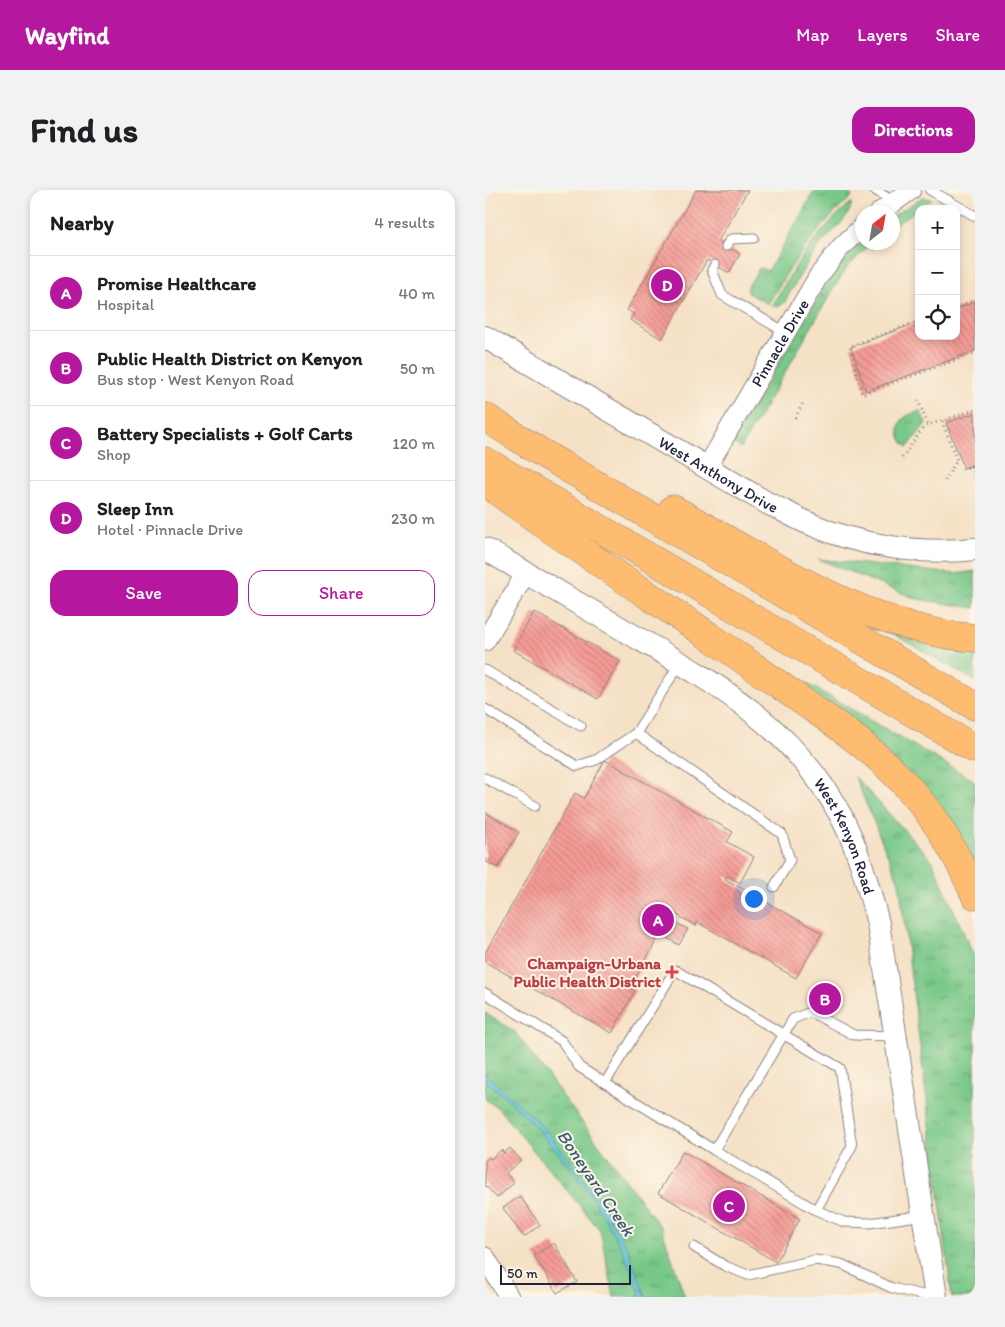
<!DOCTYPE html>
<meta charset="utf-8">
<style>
body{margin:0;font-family:Itim,sans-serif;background:#f2f2f2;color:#202124}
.controls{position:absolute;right:15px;top:15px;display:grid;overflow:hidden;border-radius:10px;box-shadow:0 2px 8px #0003}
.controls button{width:45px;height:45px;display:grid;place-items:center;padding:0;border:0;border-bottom:1px solid #e0e0e0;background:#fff;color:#202124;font:25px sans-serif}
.compass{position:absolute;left:370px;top:15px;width:45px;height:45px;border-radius:50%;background:#fff;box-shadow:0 2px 8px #0003;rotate:31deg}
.scale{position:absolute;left:15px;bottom:12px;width:131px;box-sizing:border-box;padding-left:5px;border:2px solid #22223b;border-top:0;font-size:14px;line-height:18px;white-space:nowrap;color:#22223b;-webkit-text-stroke:4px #fcf5e5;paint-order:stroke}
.you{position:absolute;left:268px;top:708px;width:18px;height:18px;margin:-12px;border:4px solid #fff;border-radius:50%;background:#1a73e8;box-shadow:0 0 0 8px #1a73e833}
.badge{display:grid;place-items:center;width:32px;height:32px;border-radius:50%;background:#b5179e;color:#fff;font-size:16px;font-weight:700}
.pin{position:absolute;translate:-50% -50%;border:2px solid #fff;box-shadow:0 1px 5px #0006}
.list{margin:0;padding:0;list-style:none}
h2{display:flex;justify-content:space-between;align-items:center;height:65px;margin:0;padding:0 20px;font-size:21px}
h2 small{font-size:16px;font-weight:400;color:#757577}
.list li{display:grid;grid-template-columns:32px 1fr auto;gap:15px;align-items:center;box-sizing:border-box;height:75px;padding:0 20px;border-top:1px solid #e0e0e0}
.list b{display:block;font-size:19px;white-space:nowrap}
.list p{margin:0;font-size:16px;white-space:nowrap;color:#757577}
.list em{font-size:16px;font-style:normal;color:#757577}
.actions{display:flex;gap:10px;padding:15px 20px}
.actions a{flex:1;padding:11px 0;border:1px solid #b5179e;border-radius:15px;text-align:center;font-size:18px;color:#b5179e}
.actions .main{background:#b5179e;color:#fff}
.icon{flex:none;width:28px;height:28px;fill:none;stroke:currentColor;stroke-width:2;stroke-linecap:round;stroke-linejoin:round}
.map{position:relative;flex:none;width:490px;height:1107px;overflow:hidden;border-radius:15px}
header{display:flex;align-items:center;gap:30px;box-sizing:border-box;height:70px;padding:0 25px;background:#b5179e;color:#fff}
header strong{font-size:24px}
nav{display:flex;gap:28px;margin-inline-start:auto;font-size:18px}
.intro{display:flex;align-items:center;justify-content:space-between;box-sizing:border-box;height:120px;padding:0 30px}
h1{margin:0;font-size:35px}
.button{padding:12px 22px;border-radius:15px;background:#b5179e;color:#fff;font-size:18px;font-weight:700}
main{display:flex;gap:30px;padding:0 30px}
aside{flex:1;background:#fff;border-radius:15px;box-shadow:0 2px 8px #0003}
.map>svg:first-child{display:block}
.grass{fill:url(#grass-tufts);stroke:#4d7562}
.water{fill:url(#water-ripples);stroke:#40748b}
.building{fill:url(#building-back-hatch)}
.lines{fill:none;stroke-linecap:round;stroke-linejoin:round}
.service-casing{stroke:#8c8280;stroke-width:11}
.minor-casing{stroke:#8c8280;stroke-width:21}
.tertiary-casing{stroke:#8c8280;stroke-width:24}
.motorway-casing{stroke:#8c8280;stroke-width:29}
.path{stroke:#8c8280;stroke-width:3;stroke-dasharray:1 4;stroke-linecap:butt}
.service{stroke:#fff;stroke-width:9}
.minor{stroke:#fff;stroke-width:19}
.tertiary{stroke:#fff;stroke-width:22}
.motorway{stroke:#febc70;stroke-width:28}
.health-dot{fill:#e0444e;stroke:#fcf5e5;stroke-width:2}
.labels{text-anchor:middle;stroke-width:4;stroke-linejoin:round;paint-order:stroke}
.street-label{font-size:16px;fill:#22223b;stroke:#fcf5e5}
.health-label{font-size:16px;font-weight:bold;fill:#be3a42;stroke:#fcf5e5;text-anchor:end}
.water-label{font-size:18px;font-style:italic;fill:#375c73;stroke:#fcf5e5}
</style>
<header>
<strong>Wayfind</strong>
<nav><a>Map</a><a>Layers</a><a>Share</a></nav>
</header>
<div class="intro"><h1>Find us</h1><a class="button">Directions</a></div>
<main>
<aside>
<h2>Nearby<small>4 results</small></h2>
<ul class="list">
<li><span class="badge">A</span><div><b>Promise Healthcare</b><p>Hospital</p></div><em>40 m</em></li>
<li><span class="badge">B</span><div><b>Public Health District on Kenyon</b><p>Bus stop · West Kenyon Road</p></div><em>50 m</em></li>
<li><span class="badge">C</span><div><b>Battery Specialists + Golf Carts</b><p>Shop</p></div><em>120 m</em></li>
<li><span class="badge">D</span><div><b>Sleep Inn</b><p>Hotel · Pinnacle Drive</p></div><em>230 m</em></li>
</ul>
<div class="actions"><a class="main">Save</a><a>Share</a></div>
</aside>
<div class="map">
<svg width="490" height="1107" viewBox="0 0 490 1107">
<defs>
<pattern id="grass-tufts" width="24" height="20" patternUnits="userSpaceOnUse" patternTransform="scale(1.25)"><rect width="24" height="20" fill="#78c888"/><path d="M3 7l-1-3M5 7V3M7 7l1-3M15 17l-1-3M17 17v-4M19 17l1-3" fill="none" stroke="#62a270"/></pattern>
<pattern id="water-ripples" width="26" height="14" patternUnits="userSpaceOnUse" patternTransform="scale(1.25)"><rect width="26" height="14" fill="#5fc7db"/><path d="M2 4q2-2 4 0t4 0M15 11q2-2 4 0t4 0" fill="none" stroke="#4ea1b3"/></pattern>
<pattern id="building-back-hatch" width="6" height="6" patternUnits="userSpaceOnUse" patternTransform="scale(1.25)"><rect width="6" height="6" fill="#f69c96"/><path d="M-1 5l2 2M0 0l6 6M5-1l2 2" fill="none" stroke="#c77f7c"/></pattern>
</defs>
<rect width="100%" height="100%" fill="#fcf5e5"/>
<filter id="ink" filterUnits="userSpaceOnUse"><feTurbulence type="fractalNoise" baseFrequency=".02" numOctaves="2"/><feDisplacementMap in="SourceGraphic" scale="10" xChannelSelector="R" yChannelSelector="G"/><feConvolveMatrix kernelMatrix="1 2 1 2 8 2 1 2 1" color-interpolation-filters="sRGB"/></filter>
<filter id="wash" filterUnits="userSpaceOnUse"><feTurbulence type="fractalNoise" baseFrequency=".0096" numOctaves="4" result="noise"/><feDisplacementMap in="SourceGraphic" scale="20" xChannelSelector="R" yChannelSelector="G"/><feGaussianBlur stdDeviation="1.12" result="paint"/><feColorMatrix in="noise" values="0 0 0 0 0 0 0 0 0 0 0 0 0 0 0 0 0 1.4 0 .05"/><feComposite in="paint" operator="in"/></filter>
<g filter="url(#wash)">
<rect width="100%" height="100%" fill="#f5e1c6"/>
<g class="grass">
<path d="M330 0H363L367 7C331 37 307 74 283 114L263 103 262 98 274 78H276L283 81Z"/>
<polygon points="438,7 447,9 408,36 408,26"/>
<path d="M367 12C364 31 345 42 333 57 320 75 310 94 299 113L294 116H287C310 75 331 42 367 12Z"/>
<polygon points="377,51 378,52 386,53 362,78 352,93 256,258 248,253 251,244 347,85"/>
<path d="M435 221 441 233 423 257C414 252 410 236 419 228 423 224 430 223 435 221Z"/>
<polygon points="333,369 470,384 490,381 490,418 432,409"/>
<polygon points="396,437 490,457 490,491"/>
<polygon points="321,493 490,591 490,681 318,498"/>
<polygon points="370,587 447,670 490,769 490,1107 467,1107 414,692"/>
<polygon points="0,823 30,842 177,1039 200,1107 129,1107 115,1040 13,918 0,909"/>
</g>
<path class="water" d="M0 883 62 941 117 1015 142 1057 161 1107H156C132 1029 64 940 0 890Z"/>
<g id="blocks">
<g class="building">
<polygon points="211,0 263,0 233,51 255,64 244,83 222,70 177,149 145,130 149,124 142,120"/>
<polygon points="490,112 490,161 381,201 366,157 434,132 434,146 471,146 471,119"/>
<polygon points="490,223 490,274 479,278 461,233"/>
<polygon points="49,422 135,471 113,509 28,460"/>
<polygon points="120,570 248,642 242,652 269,667 255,693 242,686 240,689 337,743 311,788 212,732 211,736 187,722 183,729 203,739 194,755 175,744 145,798 150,801 127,843 0,772 0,763 90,603 99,608"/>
<polygon points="0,622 34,642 13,678 0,671"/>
<polygon points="25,958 36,970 21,983 29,993 12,1008 0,995 0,971 4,967 6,969 16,960 19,963"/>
<polygon points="198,961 315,1029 291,1072 173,1003"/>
<polygon points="35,1006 55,1035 39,1047 18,1018"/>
<polygon points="69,1053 92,1092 72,1103 49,1065"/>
</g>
</g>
</g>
<g filter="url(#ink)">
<use href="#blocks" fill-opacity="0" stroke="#8c8280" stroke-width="1"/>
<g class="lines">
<g class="service-casing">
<g id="service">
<polyline points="390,0 409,12"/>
<polyline points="445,0 490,26"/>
<polyline points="241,56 246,49 269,48"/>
<polyline points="230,75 227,80 237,105 300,142"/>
<polyline points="195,473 151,543 297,644 305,670 289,697"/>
<polyline points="0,480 96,536"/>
<polyline points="0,519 92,576 111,570 151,543"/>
<polyline points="0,588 50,616"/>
<polyline points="0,803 77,851 94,877 229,960"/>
<polyline points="410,846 369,845 325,822 308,829 229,960 331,1020 359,1032 385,1033 439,1025"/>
<polyline points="120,893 190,780 355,878 367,956 331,1020"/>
<polyline points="209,1057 240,1076 263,1085 330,1070 356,1074 407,1098 446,1107"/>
</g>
</g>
<g class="minor-casing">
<g id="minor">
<polyline points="395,22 426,0"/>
<path id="s1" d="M222 277 333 87 355 58 378 36"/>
<polyline points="0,451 41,383"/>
<polyline points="0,1067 24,1107"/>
</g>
</g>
<g class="tertiary-casing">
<g id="tertiary">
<path id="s2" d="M0 147 282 313C296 319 309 327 323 333 374 356 435 365 490 359"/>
<path id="s3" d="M0 359C48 387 96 415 144 443 230 493 307 535 356 626 374 660 383 696 393 733L451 1107"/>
</g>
</g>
<g class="motorway-casing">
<g id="motorway">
<polyline points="0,227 57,263 490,516"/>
<polyline points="0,271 490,559"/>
<path d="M0 292C74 347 151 397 227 448 259 470 289 491 320 513 357 538 392 563 422 596 451 628 473 666 490 705"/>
<path d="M188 319C279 369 385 441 490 448"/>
</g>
</g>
<g class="path">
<polyline points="471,117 490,110"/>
<polyline points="434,131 365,156 377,204 490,163"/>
<polyline points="433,210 443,235 490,220"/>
<polyline points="310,228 319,211"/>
<polyline points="457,231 472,270 459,292"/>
<polyline points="417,268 438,238 443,235"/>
<polyline points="486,276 490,289"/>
<polyline points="477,279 490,275"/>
</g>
<use href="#service" class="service"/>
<use href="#minor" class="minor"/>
<use href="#tertiary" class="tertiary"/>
<use href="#motorway" class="motorway"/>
</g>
</g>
<path class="health-dot" d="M184.5 774.5h5v5h5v5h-5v5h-5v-5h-5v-5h5z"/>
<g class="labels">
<g class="street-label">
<text dy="6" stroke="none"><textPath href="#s1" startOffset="144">Pinnacle Drive</textPath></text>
<text dy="6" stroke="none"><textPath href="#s2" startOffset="271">West Anthony Drive</textPath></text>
<text dy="6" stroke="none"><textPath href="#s3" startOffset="471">West Kenyon Road</textPath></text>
</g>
<g class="health-label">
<text x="176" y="779">Champaign-Urbana<tspan x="176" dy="18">Public Health District</tspan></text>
</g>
<g class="water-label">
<text transform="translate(111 993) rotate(56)" y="6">Boneyard Creek</text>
</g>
</g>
</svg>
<div class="controls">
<button>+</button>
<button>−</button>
<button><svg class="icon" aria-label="locate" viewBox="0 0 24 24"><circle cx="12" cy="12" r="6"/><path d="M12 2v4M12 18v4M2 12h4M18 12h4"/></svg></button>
</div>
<svg class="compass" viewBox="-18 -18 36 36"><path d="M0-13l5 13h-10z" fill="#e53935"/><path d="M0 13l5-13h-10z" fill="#757577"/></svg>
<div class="scale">50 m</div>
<div class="you"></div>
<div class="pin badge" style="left:173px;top:730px">A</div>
<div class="pin badge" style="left:340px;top:809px">B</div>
<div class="pin badge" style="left:244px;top:1016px">C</div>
<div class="pin badge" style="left:182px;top:95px">D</div>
</div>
</main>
